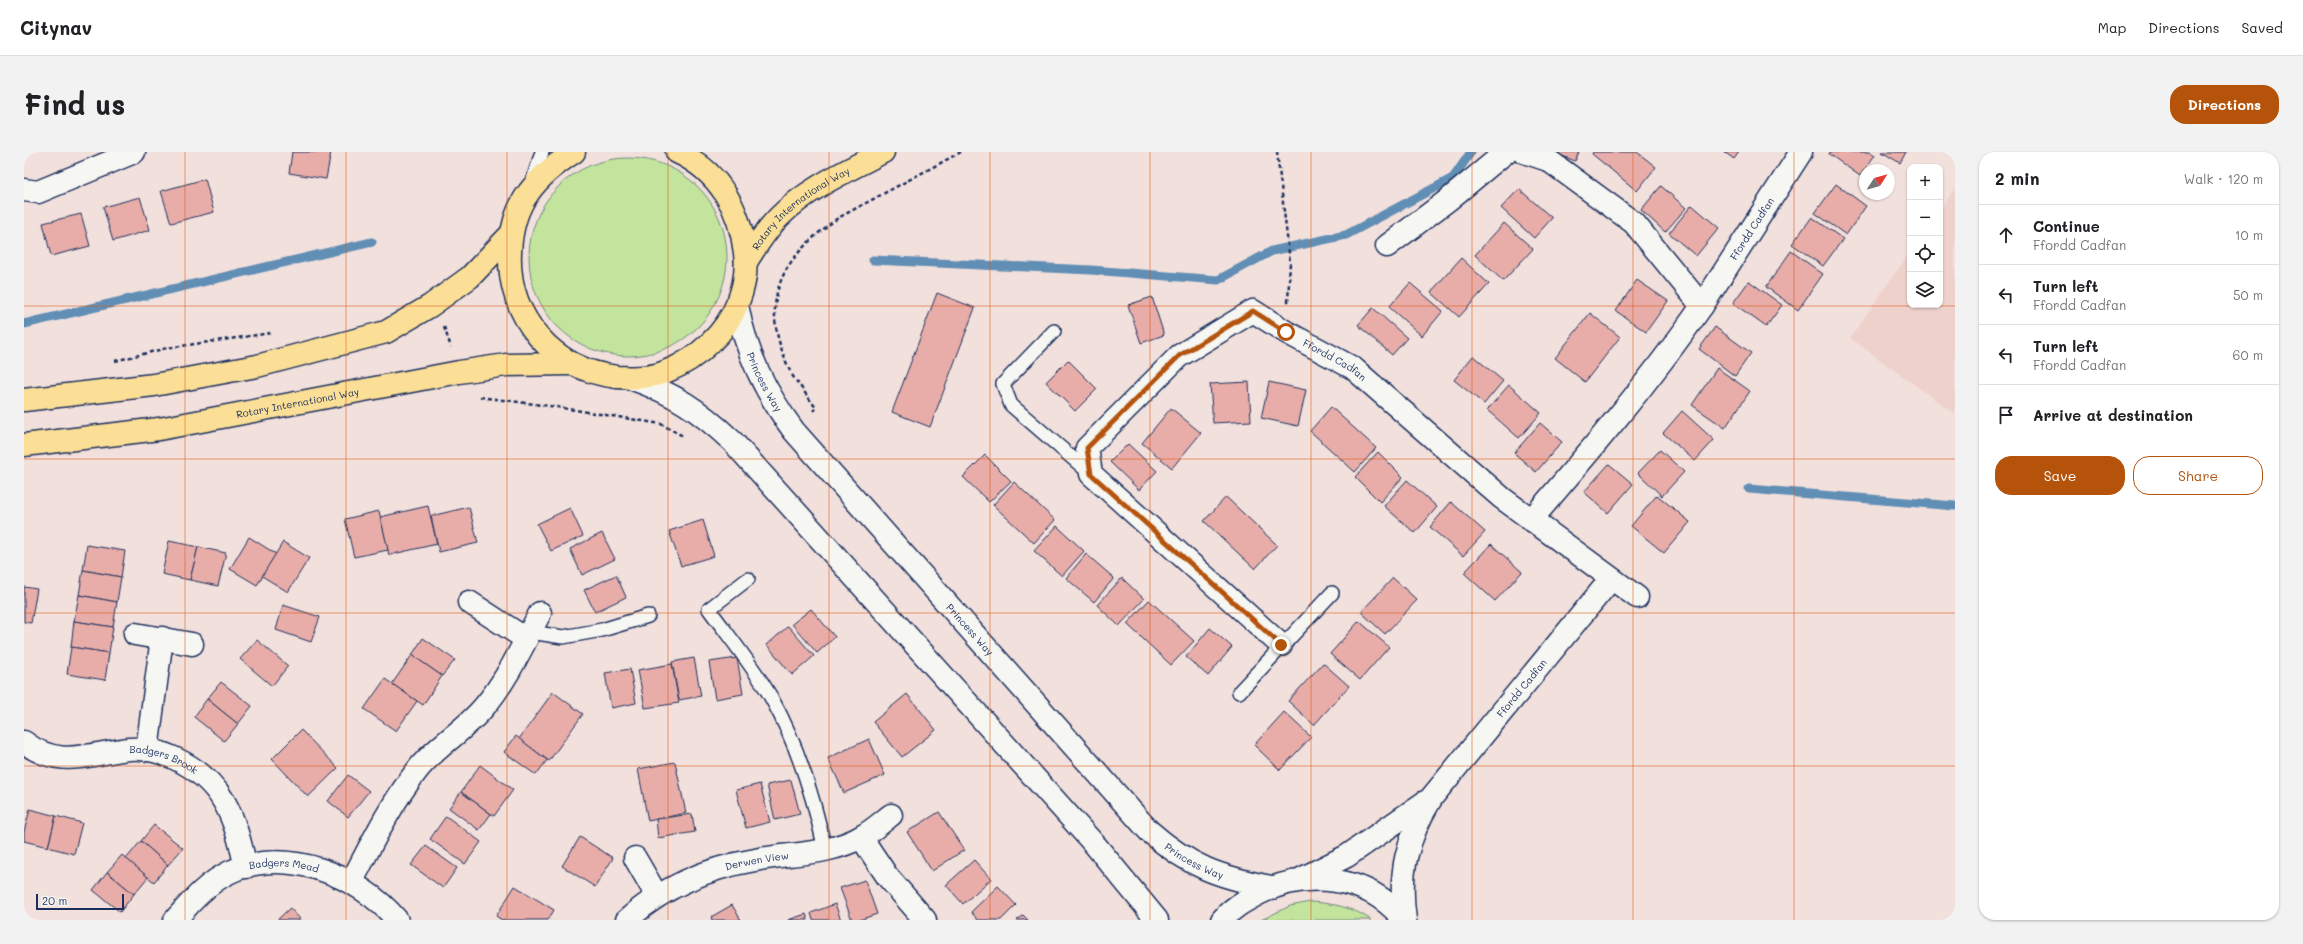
<!DOCTYPE html>
<meta charset="utf-8">
<style>
body{margin:0;font-family:Mali,sans-serif;background:#f2f2f2;color:#202124}
.controls{position:absolute;right:12px;top:12px;display:grid;overflow:hidden;border-radius:8px;box-shadow:0 1px 3px #0004}
.controls button{width:36px;height:36px;display:grid;place-items:center;padding:0;border:0;border-bottom:1px solid #e0e0e0;background:#fff;color:#202124;font:20px sans-serif}
.compass{position:absolute;left:1835px;top:12px;width:36px;height:36px;border-radius:50%;background:#fff;box-shadow:0 1px 3px #0004;rotate:54deg}
.scale{position:absolute;left:12px;bottom:10px;width:88px;box-sizing:border-box;padding-left:4px;border:2px solid #1b2f5e;border-top:0;font-size:11px;line-height:14px;white-space:nowrap;color:#1b2f5e;-webkit-text-stroke:3px #f6f6f2;paint-order:stroke}
.stop{position:absolute;width:12px;height:12px;margin:-9px;border:3px solid #b45309;border-radius:50%;background:#fff}
.stop.end{background:#b45309;border-color:#fff;box-shadow:0 1px 4px #0008}
.list{margin:0;padding:0;list-style:none}
h2{display:flex;justify-content:space-between;align-items:center;height:52px;margin:0;padding:0 16px;font-size:17px}
h2 small{font-size:13px;font-weight:400;color:#757577}
.list li{display:grid;grid-template-columns:26px 1fr auto;gap:12px;align-items:center;box-sizing:border-box;height:60px;padding:0 16px;border-top:1px solid #e0e0e0}
.list b{display:block;font-size:15px;white-space:nowrap}
.list p{margin:0;font-size:13px;white-space:nowrap;color:#757577}
.list em{font-size:13px;font-style:normal;color:#757577}
.actions{display:flex;gap:8px;padding:12px 16px}
.actions a{flex:1;padding:9px 0;border:1px solid #b45309;border-radius:16px;text-align:center;font-size:14px;color:#b45309}
.actions .main{background:#b45309;color:#fff}
.icon{flex:none;width:22px;height:22px;fill:none;stroke:currentColor;stroke-width:2;stroke-linecap:round;stroke-linejoin:round}
.map{position:relative;flex:none;width:1931px;height:768px;overflow:hidden;border-radius:16px}
header{display:flex;align-items:center;gap:24px;box-sizing:border-box;height:56px;padding:0 20px;background:#fff;border-bottom:1px solid #e0e0e0}
header strong{font-size:19px}
nav{display:flex;gap:22px;margin-inline-start:auto;font-size:14px}
.intro{display:flex;align-items:center;justify-content:space-between;box-sizing:border-box;height:96px;padding:0 24px}
h1{margin:0;font-size:28px}
.button{padding:10px 18px;border-radius:16px;background:#b45309;color:#fff;font-size:14px;font-weight:700}
main{display:flex;gap:24px;padding:0 24px}
aside{flex:1;background:#fff;border-radius:16px;box-shadow:0 1px 3px #0004}
.map>svg:first-child{display:block}
.built{fill:#efd1cc}
.green{fill:#c2e49d;stroke:#6e8a7e}
.lines{fill:none;stroke-linecap:round;stroke-linejoin:round}
.stream{stroke:#608eb5;stroke-width:9}
.building{fill:#e8ada8;stroke:#1b2f5e}
.service-casing{stroke:#1b2f5e;stroke-width:16}
.minor-casing{stroke:#1b2f5e;stroke-width:25}
.tertiary-casing{stroke:#1b2f5e;stroke-width:25}
.primary-casing{stroke:#1b2f5e;stroke-width:25}
.path{stroke:#1b2f5e;stroke-width:2.5;stroke-dasharray:4 3;stroke-linecap:butt}
.service{stroke:#f6f6f2;stroke-width:13}
.minor{stroke:#f6f6f2;stroke-width:22}
.tertiary{stroke:#f6f6f2;stroke-width:22}
.primary{stroke:#fbdf96;stroke-width:22}
.route{stroke:#b45309;stroke-width:5}
.grid{fill:none;stroke:#de5710;stroke-width:1;stroke-opacity:0.55}
.labels{text-anchor:middle;stroke-width:3;stroke-linejoin:round;paint-order:stroke}
.street-label{font-size:10px;fill:#1b2f5e;stroke:#f6f6f2}
</style>
<header>
<strong>Citynav</strong>
<nav><a>Map</a><a>Directions</a><a>Saved</a></nav>
</header>
<div class="intro"><h1>Find us</h1><a class="button">Directions</a></div>
<main>
<div class="map">
<svg width="1931" height="768" viewBox="0 0 1931 768">
<rect width="100%" height="100%" fill="#f2e0dc"/>
<filter id="ink" filterUnits="userSpaceOnUse"><feTurbulence type="fractalNoise" baseFrequency=".025" numOctaves="2"/><feDisplacementMap in="SourceGraphic" scale="8" xChannelSelector="R" yChannelSelector="G"/><feConvolveMatrix kernelMatrix="1 2 1 2 8 2 1 2 1" color-interpolation-filters="sRGB"/></filter>
<g filter="url(#ink)">
<polygon class="built" points="1931,36 1931,262 1826,186 1886,100 1886,153 1916,153 1916,58"/>
<g class="green">
<circle cx="604" cy="105" r="99"/>
<path d="M1286 750C1307 751 1329 755 1347 768H1237L1266 754Z"/>
</g>
<g class="lines">
<g class="stream">
<polyline points="849,108 1067,118 1194,128 1248,99 1322,83 1429,26 1447,0"/>
<polyline points="0,172 348,90"/>
<polyline points="1725,337 1931,354"/>
</g>
</g>
<g class="building">
<polygon points="268,0 307,0 302,27 265,21"/>
<polygon points="1528,0 1555,0 1551,9"/>
<polygon points="1569,0 1613,0 1632,15 1613,39 1568,2"/>
<polygon points="1700,0 1715,0 1710,7"/>
<polygon points="1806,0 1846,0 1851,3 1836,24 1805,2"/>
<polygon points="1858,0 1882,0 1876,11"/>
<polygon points="181,27 190,60 147,71 137,39"/>
<polygon points="1812,32 1842,54 1822,83 1791,61"/>
<polygon points="1637,34 1662,56 1641,80 1617,58"/>
<polygon points="1495,37 1528,66 1510,86 1477,56"/>
<polygon points="116,45 126,78 89,89 79,55"/>
<polygon points="1668,53 1695,76 1672,104 1645,81"/>
<polygon points="57,62 66,94 27,104 19,71"/>
<polygon points="1788,65 1819,87 1799,114 1768,92"/>
<polygon points="1480,71 1509,97 1479,129 1451,103"/>
<polygon points="1767,99 1799,122 1774,158 1742,135"/>
<polygon points="1437,106 1465,132 1435,165 1407,140"/>
<polygon points="1613,128 1644,149 1622,180 1592,159"/>
<polygon points="1725,129 1758,153 1742,175 1709,151"/>
<polygon points="1386,131 1419,159 1398,184 1365,155"/>
<polygon points="913,141 951,156 906,275 868,260"/>
<polygon points="1128,145 1140,183 1117,191 1104,153"/>
<polygon points="1349,156 1383,186 1368,203 1334,173"/>
<polygon points="1566,161 1596,185 1561,230 1531,206"/>
<polygon points="1691,175 1727,201 1711,224 1675,197"/>
<polygon points="1449,204 1479,229 1460,252 1430,228"/>
<polygon points="1044,208 1073,237 1051,259 1022,230"/>
<polygon points="1693,216 1726,239 1701,276 1668,253"/>
<polygon points="1225,230 1227,269 1189,271 1186,232"/>
<polygon points="1245,230 1282,238 1274,274 1237,266"/>
<polygon points="1485,233 1517,261 1495,286 1463,258"/>
<polygon points="1307,255 1352,296 1331,320 1286,279"/>
<polygon points="1147,256 1177,281 1148,316 1118,291"/>
<polygon points="1658,259 1690,288 1671,309 1639,281"/>
<polygon points="1516,271 1538,290 1512,320 1490,301"/>
<polygon points="1104,292 1133,319 1115,338 1086,310"/>
<polygon points="1636,298 1660,320 1638,344 1614,321"/>
<polygon points="1354,300 1379,325 1356,350 1331,325"/>
<polygon points="961,303 987,329 965,350 939,325"/>
<polygon points="1585,312 1609,332 1584,361 1560,340"/>
<polygon points="1383,328 1413,355 1391,381 1360,354"/>
<polygon points="990,330 1031,368 1010,391 969,353"/>
<polygon points="1633,343 1666,370 1640,401 1607,374"/>
<polygon points="1202,345 1253,393 1231,417 1180,369"/>
<polygon points="1427,350 1461,380 1439,404 1406,375"/>
<polygon points="404,354 413,392 365,403 356,365"/>
<polygon points="445,355 454,391 415,400 407,364"/>
<polygon points="546,356 559,384 527,399 513,372"/>
<polygon points="355,359 364,398 330,405 321,367"/>
<polygon points="679,368 690,404 657,414 645,379"/>
<polygon points="1033,374 1060,399 1038,424 1010,399"/>
<polygon points="578,381 591,407 558,423 546,397"/>
<polygon points="225,385 252,402 233,433 206,417"/>
<polygon points="145,389 174,395 166,428 138,422"/>
<polygon points="259,390 285,406 264,440 238,424"/>
<polygon points="1467,392 1498,420 1471,449 1440,421"/>
<polygon points="63,393 101,399 97,425 59,418"/>
<polygon points="174,395 202,401 194,434 166,428"/>
<polygon points="1062,402 1090,426 1070,450 1042,426"/>
<polygon points="59,418 97,425 93,450 55,443"/>
<polygon points="592,423 602,445 571,460 560,438"/>
<polygon points="1098,426 1120,447 1095,474 1073,453"/>
<polygon points="1369,426 1393,448 1361,482 1337,460"/>
<polygon points="0,435 13,437 7,471 0,470"/>
<polygon points="55,443 93,450 89,475 50,469"/>
<polygon points="1125,448 1170,489 1147,513 1103,472"/>
<polygon points="259,453 296,465 287,490 252,478"/>
<polygon points="787,457 811,485 793,501 768,472"/>
<polygon points="50,469 89,475 85,501 47,495"/>
<polygon points="1335,469 1365,495 1336,528 1306,502"/>
<polygon points="764,474 790,504 768,523 743,493"/>
<polygon points="1186,476 1208,495 1184,524 1162,505"/>
<polygon points="399,486 431,508 418,524 388,503"/>
<polygon points="233,488 264,514 248,534 216,507"/>
<polygon points="47,495 85,501 81,528 43,522"/>
<polygon points="388,503 418,524 399,553 368,532"/>
<polygon points="670,506 677,544 655,548 648,510"/>
<polygon points="713,506 719,542 691,547 685,510"/>
<polygon points="1299,511 1325,534 1290,573 1264,549"/>
<polygon points="648,512 655,551 621,556 614,518"/>
<polygon points="606,517 612,551 587,556 581,521"/>
<polygon points="361,527 393,549 372,579 340,557"/>
<polygon points="197,530 228,554 214,572 183,547"/>
<polygon points="529,540 559,562 525,609 495,587"/>
<polygon points="883,542 912,578 878,605 849,570"/>
<polygon points="183,547 214,572 200,589 170,565"/>
<polygon points="1260,560 1287,585 1256,618 1230,593"/>
<polygon points="277,578 314,616 284,645 248,607"/>
<polygon points="492,584 523,608 512,623 480,600"/>
<polygon points="845,587 861,623 820,641 804,606"/>
<polygon points="651,610 662,661 624,669 614,617"/>
<polygon points="456,613 489,638 470,664 437,640"/>
<polygon points="324,623 345,639 324,665 304,649"/>
<polygon points="767,628 776,662 751,668 743,633"/>
<polygon points="736,632 746,670 722,676 712,638"/>
<polygon points="437,640 467,662 455,678 425,656"/>
<polygon points="6,657 32,664 24,695 0,689 0,680"/>
<polygon points="915,660 940,698 908,719 883,680"/>
<polygon points="668,662 671,680 634,686 632,667"/>
<polygon points="32,664 58,671 50,702 24,695"/>
<polygon points="422,664 457,690 441,712 406,687"/>
<polygon points="130,673 159,696 144,713 117,689"/>
<polygon points="556,685 589,706 571,735 538,714"/>
<polygon points="117,689 144,713 130,730 102,707"/>
<polygon points="402,694 433,716 419,736 387,713"/>
<polygon points="98,703 124,725 110,742 83,720"/>
<polygon points="950,708 967,727 939,752 922,733"/>
<polygon points="83,720 110,742 96,760 69,738"/>
<polygon points="841,728 853,762 835,768 828,768 816,736"/>
<polygon points="491,734 530,758 524,768 478,768 472,764"/>
<polygon points="974,734 992,753 977,768 954,768 947,760"/>
<polygon points="811,752 817,768 789,768 787,761"/>
<polygon points="708,753 717,768 688,768 687,765"/>
<polygon points="266,756 277,768 253,768"/>
<polygon points="782,762 784,768 764,768"/>
<polygon points="999,763 1004,768 993,768"/>
</g>
<g class="lines">
<g class="service-casing">
<g id="service">
<polyline points="508,31 518,0"/>
<polyline points="1030,179 979,232 987,253 1067,322"/>
<path d="M724 427 685 457C706 486 730 515 748 547 774 594 790 646 801 698"/>
<polyline points="506,480 539,485 578,478 624,464"/>
<polyline points="1215,540 1308,441"/>
</g>
</g>
<g class="minor-casing">
<g id="minor">
<path d="M1500 0 1524 8 1610 71 1678 154C1626 229 1567 298 1507 368"/>
<polyline points="0,38 14,40 110,0"/>
<polyline points="1363,94 1424,48 1482,0"/>
<path id="s1" d="M1678 154 1777 0"/>
<polyline points="445,450 502,487"/>
<polyline points="111,482 168,492"/>
<path id="s2" d="M1257 493 1067 322 1063 296 1155 204 1229 159 1262 180 1329 216 1478 346 1613 445"/>
<path id="s3" d="M0 590C36 618 66 601 105 597 120 596 137 600 150 606 200 629 210 664 222 715"/>
<polyline points="123,598 138,486"/>
<polyline points="837,685 863,724 901,768"/>
<polyline points="611,706 633,744"/>
<polyline points="1275,728 1323,704 1401,650"/>
<path d="M327 731C348 691 367 651 395 616 414 593 441 578 460 555 483 528 499 493 516 461"/>
<path id="s4" d="M151 768C167 750 183 731 206 720 262 694 335 723 373 768"/>
<path id="s5" d="M603 768C639 735 684 716 731 708 766 701 805 703 837 685 848 679 857 671 867 663"/>
<path id="s6" d="M1381 768C1374 720 1383 686 1408 645L1587 427"/>
</g>
</g>
<g class="tertiary-casing">
<g id="tertiary">
<path id="s7" d="M713 153C722 201 741 240 770 279L1125 679C1166 715 1195 725 1247 735"/>
<path d="M606 226C651 242 674 257 709 290L1072 694 1133 768"/>
<path d="M1198 768C1208 756 1219 750 1232 743 1282 717 1344 723 1380 768"/>
</g>
</g>
<g class="primary-casing">
<g id="primary">
<path d="M550 0C533 11 517 23 505 40 492 57 487 79 486 100 483 165 529 218 593 225 608 226 627 226 641 220 659 213 673 204 686 191 710 169 725 134 721 101 716 57 695 19 653 0"/>
<path id="s8" d="M722 110C732 94 742 78 755 65 784 36 823 19 859 0"/>
<polyline points="0,248 130,233 233,214 362,180 406,154 446,125 487,82"/>
<path id="s9" d="M0 293 135 277 435 220 482 213 547 212"/>
</g>
</g>
<g class="path">
<polyline points="1253,0 1266,110 1264,151"/>
<polyline points="420,175 427,195"/>
<polyline points="91,209 143,196 247,181"/>
<path d="M766 219C734 149 754 109 814 66L937 0"/>
<polyline points="768,223 792,256 789,259"/>
<polyline points="456,245 533,255 637,272 659,284"/>
</g>
<use href="#service" class="service"/>
<use href="#minor" class="minor"/>
<use href="#tertiary" class="tertiary"/>
<use href="#primary" class="primary"/>
</g>
</g>
<g class="lines" filter="url(#ink)">
<polyline class="route" points="1257,493 1067,322 1063,296 1155,204 1229,159 1262,180"/>
</g>
<path class="grid" d="M161 0V768M322 0V768M483 0V768M644 0V768M805 0V768M966 0V768M1126 0V768M1287 0V768M1448 0V768M1609 0V768M1770 0V768M0 154H1931M0 307H1931M0 461H1931M0 614H1931"/>
<g class="labels">
<g class="street-label">
<text dy="4" stroke="none"><textPath href="#s8" startOffset="78">Rotary International Way</textPath></text>
<text dy="4" stroke="none"><textPath href="#s1" startOffset="92">Ffordd Cadfan</textPath></text>
<text dy="4" stroke="none"><textPath href="#s2" startOffset="594">Ffordd Cadfan</textPath></text>
<text dy="4" stroke="none"><textPath href="#s7" startOffset="82">Princess Way</textPath></text>
<text dy="4" stroke="none"><textPath href="#s9" startOffset="277">Rotary International Way</textPath></text>
<text dy="4" stroke="none"><textPath href="#s7" startOffset="405">Princess Way</textPath></text>
<text dy="4" stroke="none"><textPath href="#s6" startOffset="270">Ffordd Cadfan</textPath></text>
<text dy="4" stroke="none"><textPath href="#s3" startOffset="146">Badgers Brook</textPath></text>
<text dy="4" stroke="none"><textPath href="#s7" startOffset="729">Princess Way</textPath></text>
<text dy="4" stroke="none"><textPath href="#s5" startOffset="145">Derwen View</textPath></text>
<text dy="4" stroke="none"><textPath href="#s4" startOffset="129">Badgers Mead</textPath></text>
</g>
</g>
</svg>
<div class="controls">
<button>+</button>
<button>−</button>
<button><svg class="icon" aria-label="locate" viewBox="0 0 24 24"><circle cx="12" cy="12" r="6"/><path d="M12 2v4M12 18v4M2 12h4M18 12h4"/></svg></button>
<button><svg class="icon" aria-label="layers" viewBox="0 0 24 24"><path d="M12 4l9 5-9 5-9-5zM3 14l9 5 9-5"/></svg></button>
</div>
<svg class="compass" viewBox="-18 -18 36 36"><path d="M0-13l5 13h-10z" fill="#e53935"/><path d="M0 13l5-13h-10z" fill="#757577"/></svg>
<div class="scale">20 m</div>
<div class="stop" style="left:1262px;top:180px"></div>
<div class="stop end" style="left:1257px;top:493px"></div>
</div>
<aside>
<h2>2 min<small>Walk · 120 m</small></h2>
<ul class="list">
<li><svg class="icon" aria-label="ahead" viewBox="0 0 24 24"><path d="M12 20V5M6 11l6-6 6 6"/></svg><div><b>Continue</b><p>Ffordd Cadfan</p></div><em>10 m</em></li>
<li><svg class="icon" aria-label="left" viewBox="0 0 24 24"><path d="M17 20v-9H6M10 6l-5 5 5 5"/></svg><div><b>Turn left</b><p>Ffordd Cadfan</p></div><em>50 m</em></li>
<li><svg class="icon" aria-label="left" viewBox="0 0 24 24"><path d="M17 20v-9H6M10 6l-5 5 5 5"/></svg><div><b>Turn left</b><p>Ffordd Cadfan</p></div><em>60 m</em></li>
<li><svg class="icon" aria-label="arrive" viewBox="0 0 24 24"><path d="M6 21V4h12l-3 4 3 4H6"/></svg><div><b>Arrive at destination</b></div></li>
</ul>
<div class="actions"><a class="main">Save</a><a>Share</a></div>
</aside>
</main>
